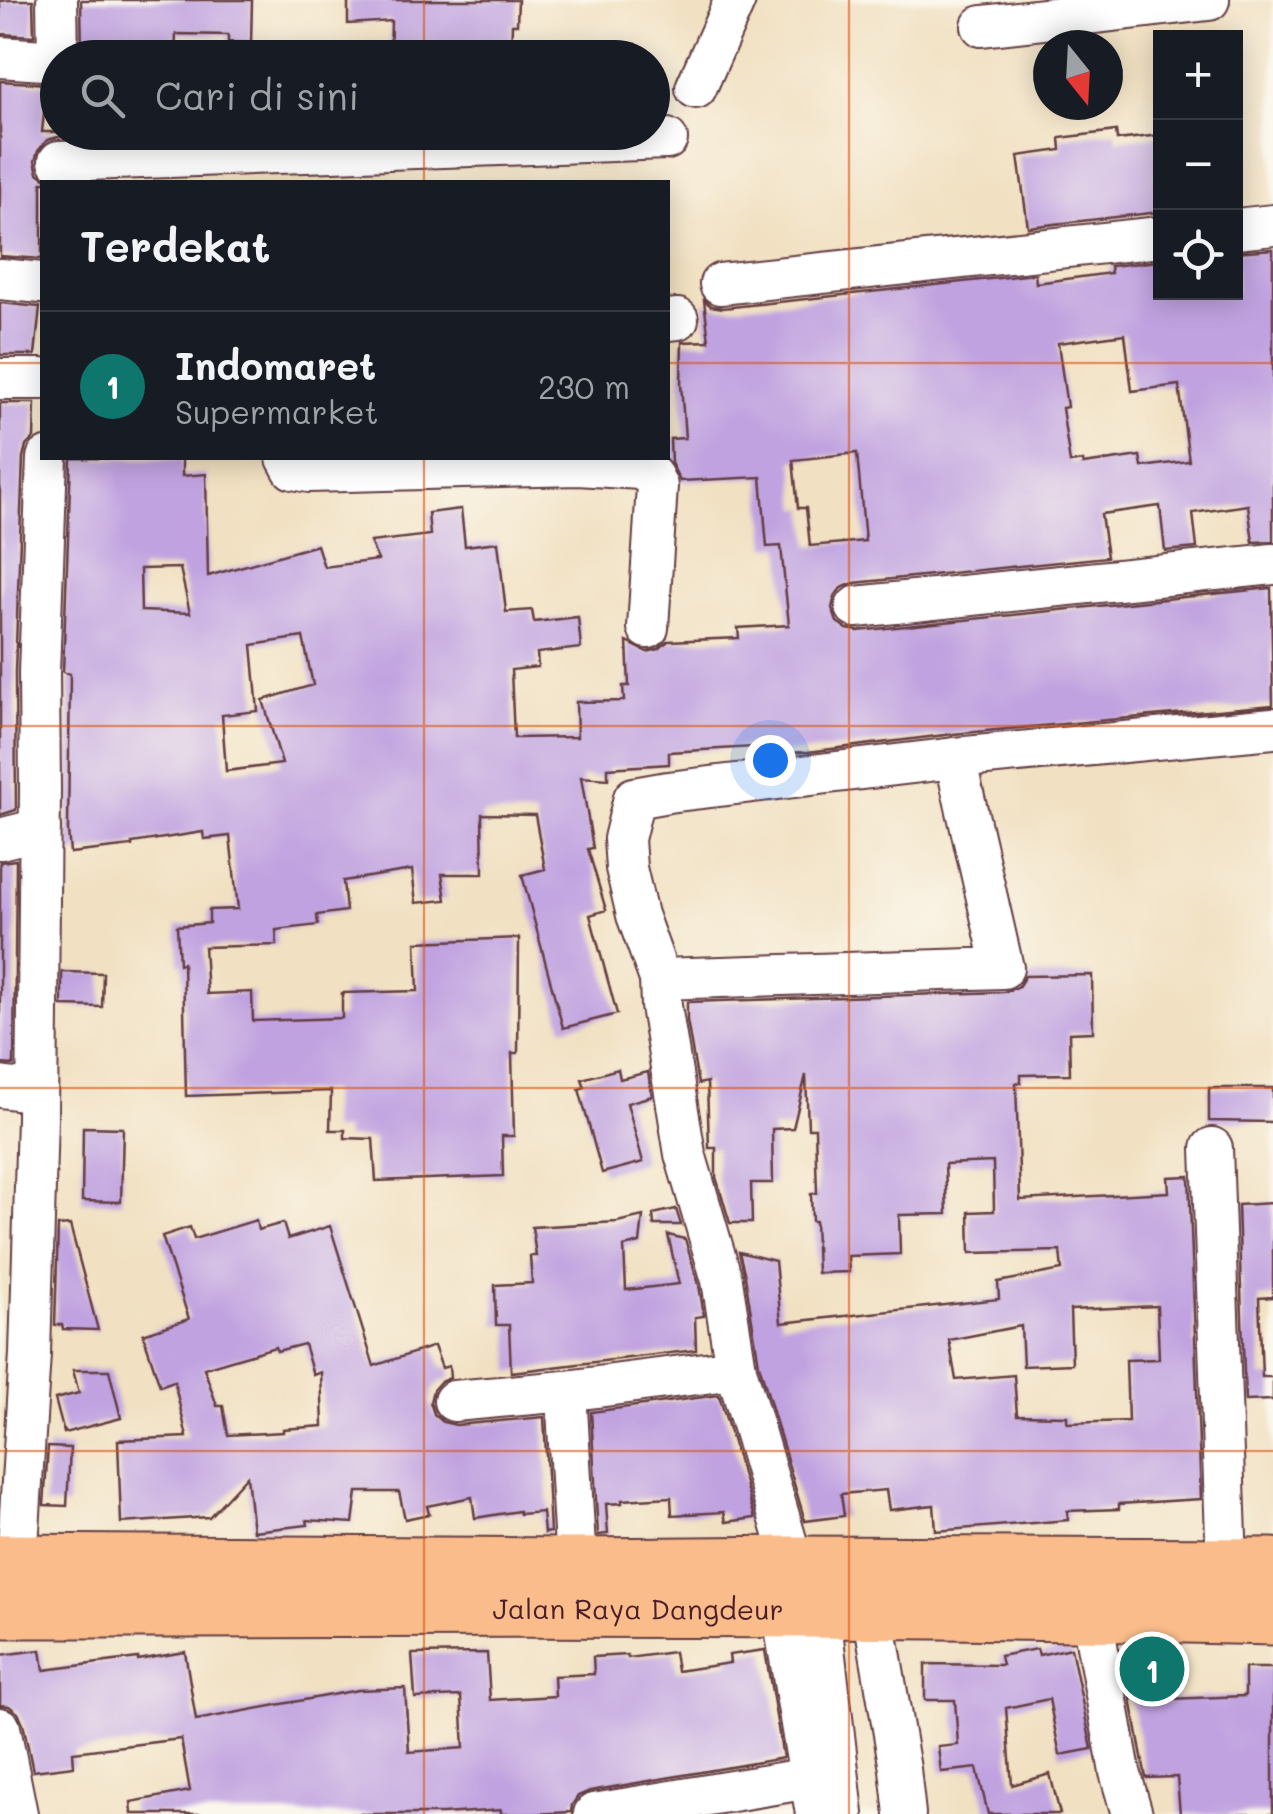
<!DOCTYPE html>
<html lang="id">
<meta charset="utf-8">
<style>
body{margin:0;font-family:Mali,sans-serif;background:#20242c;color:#f1f3f6}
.controls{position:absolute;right:30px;top:30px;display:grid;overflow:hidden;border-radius:0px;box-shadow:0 5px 25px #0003}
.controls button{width:90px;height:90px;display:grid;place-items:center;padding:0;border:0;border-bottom:2px solid #363941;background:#171b24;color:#f1f3f6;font:50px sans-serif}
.compass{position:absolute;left:1033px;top:30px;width:90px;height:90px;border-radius:50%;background:#171b24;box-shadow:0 5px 25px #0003;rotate:162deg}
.you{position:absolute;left:770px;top:760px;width:35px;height:35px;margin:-25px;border:8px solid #fff;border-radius:50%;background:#1a73e8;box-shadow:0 0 0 15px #1a73e833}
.badge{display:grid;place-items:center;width:65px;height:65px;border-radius:50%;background:#0f766e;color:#fff;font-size:32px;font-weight:700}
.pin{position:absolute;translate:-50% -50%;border:5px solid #fff;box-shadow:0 2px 10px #0006}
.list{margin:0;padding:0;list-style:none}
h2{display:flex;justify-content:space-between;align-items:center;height:130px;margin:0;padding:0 40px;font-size:42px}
h2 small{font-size:32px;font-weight:400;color:#9ea1a6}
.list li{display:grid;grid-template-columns:65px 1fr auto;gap:30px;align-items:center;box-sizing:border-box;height:150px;padding:0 40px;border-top:2px solid #363941}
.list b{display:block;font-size:38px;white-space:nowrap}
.list p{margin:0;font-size:32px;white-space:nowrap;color:#9ea1a6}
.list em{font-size:32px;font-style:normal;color:#9ea1a6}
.icon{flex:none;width:55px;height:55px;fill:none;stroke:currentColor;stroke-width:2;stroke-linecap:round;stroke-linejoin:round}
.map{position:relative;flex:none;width:1273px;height:1814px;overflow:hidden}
.search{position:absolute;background:#171b24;box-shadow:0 5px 25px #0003;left:40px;top:40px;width:630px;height:110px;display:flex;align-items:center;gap:25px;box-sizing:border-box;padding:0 35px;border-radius:55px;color:#9ea1a6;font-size:38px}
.panel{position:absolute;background:#171b24;box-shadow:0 5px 25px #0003;left:40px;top:180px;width:630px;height:280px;border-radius:0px}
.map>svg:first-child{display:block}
.building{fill:#c0a2e0;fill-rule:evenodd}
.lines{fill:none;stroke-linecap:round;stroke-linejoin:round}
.minor-casing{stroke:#633c42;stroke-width:44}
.highway-casing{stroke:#633c42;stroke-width:59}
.minor{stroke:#fff;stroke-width:40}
.highway{stroke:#fabc8b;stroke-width:55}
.grid{fill:none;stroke:#d8530f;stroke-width:2.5;stroke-opacity:0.55}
.labels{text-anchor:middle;stroke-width:9;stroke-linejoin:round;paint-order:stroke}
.street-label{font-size:28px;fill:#4a1f2b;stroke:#fbf7ec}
</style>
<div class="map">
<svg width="1273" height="1814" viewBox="0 0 1273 1814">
<rect width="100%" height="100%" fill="#fbf7ec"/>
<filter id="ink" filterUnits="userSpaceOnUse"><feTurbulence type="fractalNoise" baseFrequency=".01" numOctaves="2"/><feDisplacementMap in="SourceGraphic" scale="20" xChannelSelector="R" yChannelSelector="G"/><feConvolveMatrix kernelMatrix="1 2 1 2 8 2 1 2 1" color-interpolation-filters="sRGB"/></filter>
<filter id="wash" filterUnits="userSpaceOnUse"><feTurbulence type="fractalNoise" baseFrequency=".0048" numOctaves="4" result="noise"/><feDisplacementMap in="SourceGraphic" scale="40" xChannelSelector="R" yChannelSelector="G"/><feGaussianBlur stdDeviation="2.25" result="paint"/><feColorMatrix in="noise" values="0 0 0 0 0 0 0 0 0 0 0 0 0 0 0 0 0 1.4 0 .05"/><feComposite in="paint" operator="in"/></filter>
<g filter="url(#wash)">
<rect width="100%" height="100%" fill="#f1e0c1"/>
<g id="blocks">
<g class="building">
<polygon points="10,0 33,0 34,36 0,34 0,1"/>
<polygon points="81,0 252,0 251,43 228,42 228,35 176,34 175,58 82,58"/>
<polygon points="348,0 518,0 517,24 512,24 511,58 390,58 391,21 348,24"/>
<polygon points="0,81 47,84 42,132 94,132 94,136 58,137 47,140 38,151 35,161 38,173 50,182 42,182 42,259 0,256"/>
<polygon points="1116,131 1117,140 1160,135 1160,212 1028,227 1018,156 1061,150 1060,138"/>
<path d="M1273 249V541L1253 542 1248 505 1193 513 1197 548 1165 551 1160 506 1101 514 1107 557 854 583 841 588 835 596 832 608 837 622 847 629 858 631 1271 588 1273 705 953 734 807 752 753 754V747L669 752V764L608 768V779L581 777 593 848 588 849 606 910 590 915 617 1014 563 1028 522 875 545 869 535 815 482 814 483 874H442L446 900 416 903 412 870 343 881 346 911 317 915 318 925 276 930 277 945 204 947 207 994 252 992 253 1021 342 1018V993L418 991 416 942 519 938 518 1053H512L514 1136H502L503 1176 376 1181 373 1139 345 1138V1130H330L331 1091 186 1096 183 963 179 964 177 926 209 923V910L238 909 230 836 204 839 203 832 132 843V846L70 853 68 830 70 674 63 672 71 458 182 459V476L206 474 208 576 317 545 324 567 378 560 370 542 430 535 428 513 461 509 465 546 498 542 506 612 532 610 534 622 578 617 581 648 537 653 538 667 511 670 514 738 577 737 576 702 624 701 623 686H629L627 642 647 652 659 649 668 641 739 638 738 628 789 625 781 546 767 547 761 477 680 481 671 463 670 439 685 438 681 384 682 342 709 341 704 300 711 306 723 308 1035 274 1036 283 1111 273 1110 266 1160 261V292H1236V252ZM1125 334 1132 391 1179 385 1189 461 1142 467 1140 456 1083 464V461L1070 463 1062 408 1067 407 1058 343ZM857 453 865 541 810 546 806 508H798L793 460ZM180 568 190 613 141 611 140 569ZM303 637 313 685 263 700 282 764 226 771 222 715 258 711 252 645Z"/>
<polygon points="0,303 40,307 35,355 0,355"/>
<polygon points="0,403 35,403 34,438 26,446 23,457 15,672 16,810 0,815"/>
<polygon points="16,860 14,1065 0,1064 0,862"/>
<polygon points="62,972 103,973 102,1007 62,1006"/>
<path d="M1092 975 1093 1032 1069 1033 1070 1074 1021 1075V1083H1016L1020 1200 1169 1192 1168 1177 1189 1176 1201 1499 1119 1504V1509L1067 1511 1068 1520 936 1531 934 1505 889 1510 886 1490 841 1494 844 1516 805 1521 759 1364 745 1276 739 1252 775 1261 781 1323 999 1299 998 1282 1062 1270 1060 1251 970 1253 969 1212 994 1211 993 1162 945 1164 947 1214 899 1215 900 1254 848 1256 849 1272 817 1273 815 1221H812L811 1194 817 1193 815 1128H808L806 1075 793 1128 772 1129 773 1183H751L752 1223H730L716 1177V1148H709L707 1082 698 1084 687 1020V1002L1004 992 1018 987 1025 976ZM1157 1306 1159 1359 1126 1360 1128 1421 1067 1423V1416L1017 1415 1014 1375 956 1380 949 1340 1021 1326 1023 1366 1072 1364 1070 1310Z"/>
<polygon points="618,1069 620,1079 648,1072 652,1096 627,1103 643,1162 602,1173 579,1089 585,1087 582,1079"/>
<polygon points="1209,1088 1273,1088 1273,1122 1209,1121"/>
<polygon points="83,1127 123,1128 121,1202 82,1201"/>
<polygon points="1273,1203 1273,1297 1259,1298 1262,1377 1273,1377 1273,1400 1245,1401 1238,1205"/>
<polygon points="676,1209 681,1225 654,1225 653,1214"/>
<polygon points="643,1216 640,1243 624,1247 626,1290 679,1284 668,1235 685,1239 699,1285 704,1316 695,1317 696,1350 511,1372 509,1325 496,1325 495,1285 532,1283 530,1256 536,1256 532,1227 617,1222"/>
<path d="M256 1220 258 1230 283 1223 288 1239 330 1226 374 1366 434 1346 442 1368 449 1366 450 1378 440 1382 433 1390 430 1402 434 1414 443 1422 456 1425 544 1417 550 1532 544 1533 542 1512 520 1514 519 1511 475 1518 472 1497 427 1506 429 1514 405 1519 399 1492H357L353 1523 307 1520 308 1525 253 1531 247 1476 209 1517 121 1523 118 1440 187 1437 174 1381 160 1386 143 1334 189 1319 162 1236 190 1227 194 1239ZM304 1344 313 1375 321 1372 323 1426 283 1429V1432L228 1435 223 1406H217L204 1368 275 1347 277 1351Z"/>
<polygon points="70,1225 98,1330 63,1329 62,1325 55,1325 58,1226"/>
<polygon points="73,1370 109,1370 121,1418 64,1433 55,1399 79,1393"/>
<polygon points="719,1395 755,1518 726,1522 724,1512 672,1515 671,1497 622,1500 622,1503 606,1504 608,1534 598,1535 591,1412"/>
<polygon points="48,1447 70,1448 67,1506 44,1505"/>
<polygon points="1071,1648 1092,1749 1060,1755 1049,1699 1006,1708 1012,1785 1050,1774 1060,1814 988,1814 977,1768 941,1772 938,1747 958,1745 955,1700 925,1700 925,1664 1002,1665 1000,1656 1037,1649 1039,1655"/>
<polygon points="41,1650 44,1670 138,1658 138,1660 185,1652 196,1720 358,1690 405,1688 409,1752 464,1748 461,1696 415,1698 412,1654 487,1653 490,1700 555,1696 554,1676 594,1674 593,1657 627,1655 628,1658 674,1652 677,1671 730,1663 729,1655 765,1650 783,1758 590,1791 578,1796 572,1805 571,1812 534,1814 501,1814 501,1810 442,1814 132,1814 131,1802 190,1791 181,1739 73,1752 74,1766 33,1771 23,1723 18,1713 9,1706 0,1705 0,1655"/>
<polygon points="1168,1658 1169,1699 1245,1696 1245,1668 1273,1668 1273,1814 1180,1814 1177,1777 1146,1778 1126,1673 1126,1659"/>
</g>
</g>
</g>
<g filter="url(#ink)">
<use href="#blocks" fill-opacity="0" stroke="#633c42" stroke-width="2.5"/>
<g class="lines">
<g class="minor-casing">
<g id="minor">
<polyline points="57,0 58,58"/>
<polyline points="982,26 1209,0"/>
<polyline points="0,57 58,61"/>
<polyline points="696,88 735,0"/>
<polyline points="59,161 667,139"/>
<polyline points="1236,229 1273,225"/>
<polyline points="0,279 42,283"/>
<polyline points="720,284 1160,237"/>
<polyline points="668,320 678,319"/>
<polyline points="0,379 42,379"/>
<polyline points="287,458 293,469 309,472 578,465 640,469 652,476 657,486 648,628"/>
<polyline points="856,607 1273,564"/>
<polyline points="0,839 40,829"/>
<polyline points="660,979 1003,968 955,758"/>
<polyline points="0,1087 37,1092"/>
<polyline points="1212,1148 1227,1565"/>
<polyline points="566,1391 576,1566"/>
<polyline points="454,1401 566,1391 736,1369"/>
<polyline points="17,1562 30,1354 37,1118 40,790 39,672 47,458"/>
<polyline points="793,1564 736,1369 722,1280 685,1154 661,1006 660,979 637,915 626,868 624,839 634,798 668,792 955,758 1273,728"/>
<polyline points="782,1610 816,1814"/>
<polyline points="873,1611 900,1769 905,1814"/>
<polyline points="820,1612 843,1814"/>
<polyline points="1091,1612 1120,1772 1132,1814"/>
<polyline points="0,1728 17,1814"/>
<polyline points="594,1814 810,1778"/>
</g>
</g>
<g class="highway-casing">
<g id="highway">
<polyline points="0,1562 576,1566 793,1564 1273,1566"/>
<path id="s1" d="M0 1610C424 1610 849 1606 1273 1617"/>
</g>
</g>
<use href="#minor" class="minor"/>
<use href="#highway" class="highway"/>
</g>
</g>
<path class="grid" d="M424 0V58M849 0V1814M424 132V182M0 363H42M668 363H1273M424 458V1814M0 726H1273M0 1088H1273M0 1451H1273"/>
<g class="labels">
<g class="street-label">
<text dy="10" stroke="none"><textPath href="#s1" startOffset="638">Jalan Raya Dangdeur</textPath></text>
</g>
</g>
</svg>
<div class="controls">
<button>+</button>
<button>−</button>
<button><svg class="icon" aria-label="locate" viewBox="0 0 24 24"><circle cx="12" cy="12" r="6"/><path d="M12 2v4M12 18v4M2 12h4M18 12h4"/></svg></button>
</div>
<svg class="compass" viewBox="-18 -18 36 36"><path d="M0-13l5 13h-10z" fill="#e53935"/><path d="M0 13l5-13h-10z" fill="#9ea1a6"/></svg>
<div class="you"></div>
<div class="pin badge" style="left:1152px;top:1669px">1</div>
<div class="search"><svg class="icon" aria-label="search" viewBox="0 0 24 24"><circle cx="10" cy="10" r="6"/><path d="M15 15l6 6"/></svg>Cari di sini</div>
<section class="panel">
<h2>Terdekat<small></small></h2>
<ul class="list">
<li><span class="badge">1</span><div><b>Indomaret</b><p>Supermarket</p></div><em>230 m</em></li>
</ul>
</section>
</div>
